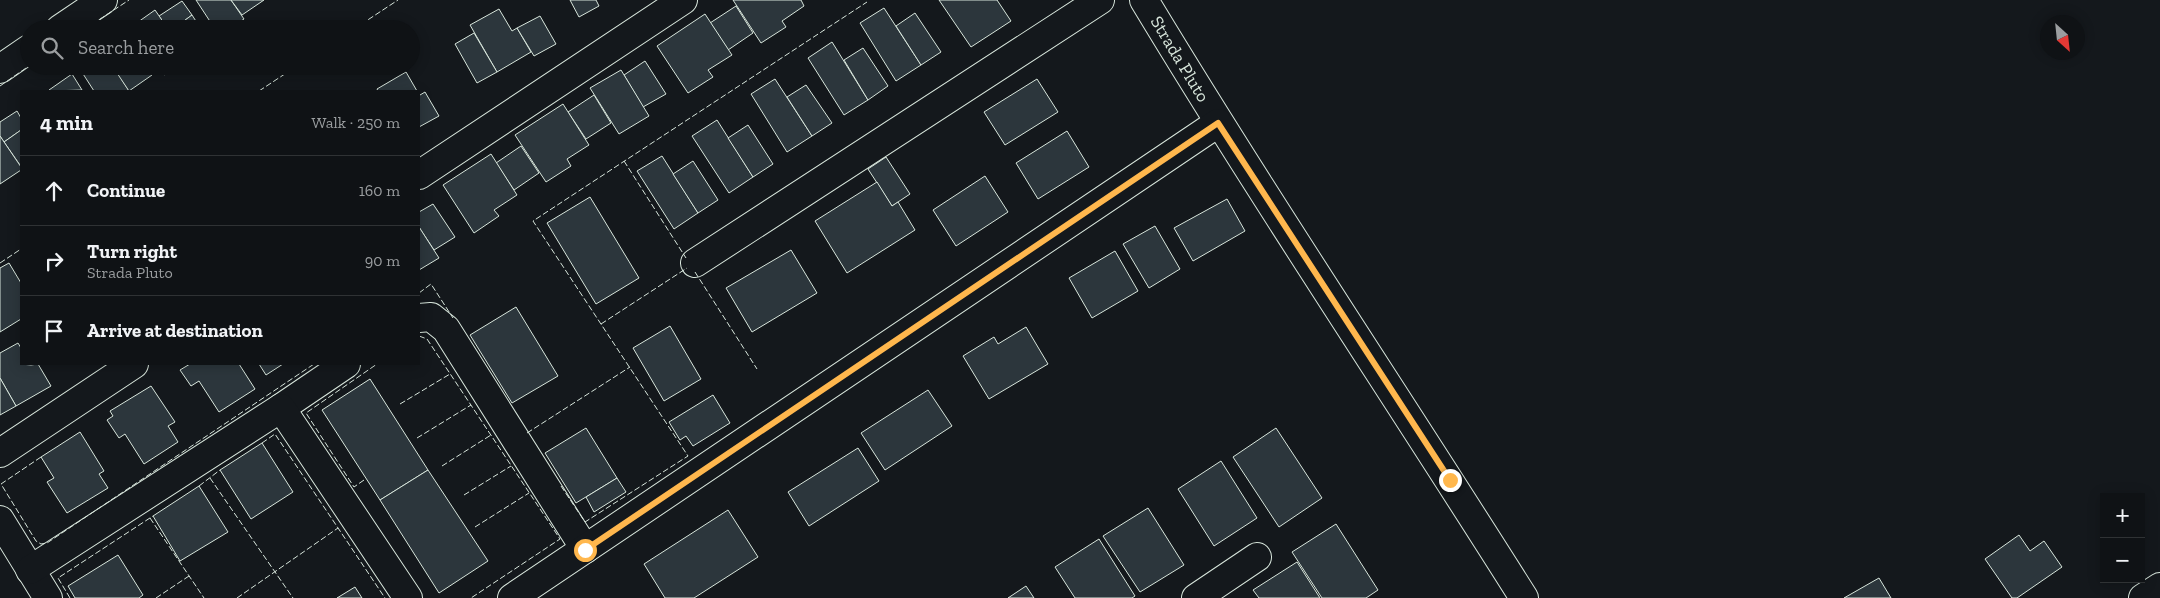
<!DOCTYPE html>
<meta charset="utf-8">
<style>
body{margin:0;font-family:"Zilla Slab",serif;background:#181b1e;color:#f1f3f6}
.controls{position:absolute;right:15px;bottom:15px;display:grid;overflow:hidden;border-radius:0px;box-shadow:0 2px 12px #0003}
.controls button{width:45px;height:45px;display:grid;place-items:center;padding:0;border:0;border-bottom:1px solid #2f3234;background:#0f1215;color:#f1f3f6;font:25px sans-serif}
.compass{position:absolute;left:2040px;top:15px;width:45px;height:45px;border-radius:50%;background:#0f1215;box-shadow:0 2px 12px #0003;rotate:153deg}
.stop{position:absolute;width:15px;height:15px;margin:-11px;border:4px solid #ffb74d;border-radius:50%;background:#fff}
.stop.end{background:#ffb74d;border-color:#fff;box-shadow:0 1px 5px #0008}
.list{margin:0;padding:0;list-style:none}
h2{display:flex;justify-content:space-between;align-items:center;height:65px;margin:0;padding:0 20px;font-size:21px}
h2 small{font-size:16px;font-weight:400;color:#9b9ea0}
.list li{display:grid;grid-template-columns:32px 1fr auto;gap:15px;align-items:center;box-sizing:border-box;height:70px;padding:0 20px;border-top:1px solid #2f3234}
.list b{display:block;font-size:19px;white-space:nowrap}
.list p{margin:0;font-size:16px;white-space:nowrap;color:#9b9ea0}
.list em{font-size:16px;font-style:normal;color:#9b9ea0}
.icon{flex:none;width:28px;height:28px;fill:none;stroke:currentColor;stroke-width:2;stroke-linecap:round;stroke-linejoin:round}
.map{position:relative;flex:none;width:2160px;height:598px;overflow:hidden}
.search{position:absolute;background:#0f1215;box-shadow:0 2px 12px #0003;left:20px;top:20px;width:400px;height:55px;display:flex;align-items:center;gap:12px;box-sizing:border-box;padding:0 18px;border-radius:28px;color:#9b9ea0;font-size:19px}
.panel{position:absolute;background:#0f1215;box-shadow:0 2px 12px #0003;left:20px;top:90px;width:400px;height:275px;border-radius:0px}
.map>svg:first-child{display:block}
.building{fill:#2c363c;stroke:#d8e6dc}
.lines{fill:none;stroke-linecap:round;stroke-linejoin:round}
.street-casing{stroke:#d8e6dc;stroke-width:30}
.street{stroke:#14181c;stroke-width:28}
.fence{stroke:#d8e6dc;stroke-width:1;stroke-dasharray:6 2.5;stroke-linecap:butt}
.route{stroke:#ffb74d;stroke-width:6}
.labels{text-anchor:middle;stroke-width:4;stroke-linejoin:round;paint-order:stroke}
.street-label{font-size:18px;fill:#d8e6dc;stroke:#14181c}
</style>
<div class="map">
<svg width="2160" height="598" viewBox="0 0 2160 598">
<rect width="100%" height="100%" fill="#14181c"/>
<g class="building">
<polygon points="196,0 231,0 244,19 229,29 215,29"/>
<polygon points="231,0 264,0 242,15"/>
<polygon points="570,0 596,0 599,6 579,17"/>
<polygon points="733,0 801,0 804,6 782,21 786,27 761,43"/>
<polygon points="939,0 997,0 1011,21 971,47"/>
<polygon points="182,1 192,15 173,29 168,29 159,16"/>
<polygon points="736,6 753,33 728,50 710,23"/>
<polygon points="884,8 921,65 896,81 860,23"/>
<polygon points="499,9 512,31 517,28 531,52 497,72 470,25"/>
<polygon points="155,10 168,29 133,29 131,27"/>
<polygon points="915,13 941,52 921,65 896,26"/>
<polygon points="705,14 732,55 708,70 713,77 688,93 657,46"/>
<polygon points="192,15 201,29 173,29"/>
<polygon points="540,16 556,44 534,56 517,28"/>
<polygon points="474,33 497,72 477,83 455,44"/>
<polygon points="832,42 868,100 844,115 808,58"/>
<polygon points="863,48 888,86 868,100 844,60"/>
<polygon points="645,61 666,94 643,107 624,75"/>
<polygon points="78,66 113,66 129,91 94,91"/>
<polygon points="146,66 152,75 129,91 113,67"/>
<polygon points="158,66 177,66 164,75"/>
<polygon points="621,70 649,116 619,134 590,88"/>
<polygon points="406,72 417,91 378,91 377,89"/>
<polygon points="72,74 82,90 50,91 49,90"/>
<polygon points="775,79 812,136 787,152 751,94"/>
<polygon points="1037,79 1058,112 1005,145 984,112"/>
<polygon points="806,85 832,123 812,136 787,97"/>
<polygon points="425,92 439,116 419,127 419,94 420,95"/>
<polygon points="594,95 611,123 586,139 568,112"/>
<polygon points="563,104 589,145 567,159 571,166 546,182 515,135"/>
<polygon points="17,111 21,118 21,130 4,142 0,136 0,122"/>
<polygon points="717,120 753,177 729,193 692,136"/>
<polygon points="748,125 773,164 753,177 728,138"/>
<polygon points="21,130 21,164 20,165 4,142"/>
<polygon points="1067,131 1089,167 1038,199 1016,163"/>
<polygon points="0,136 21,167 21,170 0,184"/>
<polygon points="521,146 539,173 514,190 496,163"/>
<polygon points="491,154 517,195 494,210 499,216 474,233 443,185"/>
<polygon points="662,156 698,213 674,229 637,171"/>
<polygon points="886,157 910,194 892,206 868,169"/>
<polygon points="693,161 718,200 698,213 673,174"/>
<polygon points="985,176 1008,212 956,246 933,210"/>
<polygon points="877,182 892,206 898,202 915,230 847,273 815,221"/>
<polygon points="590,197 639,278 596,304 547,223"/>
<polygon points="1227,199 1245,231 1193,261 1174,228"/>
<polygon points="433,204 455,237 434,250 419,227 419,212"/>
<polygon points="1155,226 1180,269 1149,288 1123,244"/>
<polygon points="419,227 439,258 419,270"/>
<polygon points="791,250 817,293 752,332 726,288"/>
<polygon points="1115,251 1138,291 1092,318 1069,278"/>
<polygon points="9,263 21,283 21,319 0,332 0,268"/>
<polygon points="516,307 558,376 512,403 470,335"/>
<polygon points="670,326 701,379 664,401 633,348"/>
<polygon points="1026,327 1048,364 989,399 963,356 994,337 998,344"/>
<polygon points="18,343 21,348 21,364 31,365 38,364 51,386 16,406 0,378 0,353"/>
<polygon points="190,364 239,364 255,389 219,412 199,381 191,386 180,370"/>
<polygon points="259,364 283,364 266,375"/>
<polygon points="0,378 16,406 0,415"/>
<polygon points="370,379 428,470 380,500 322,410"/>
<polygon points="151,386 175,422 168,426 178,442 144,464 125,434 119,438 107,420 113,416 110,411"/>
<polygon points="928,390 952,426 885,470 861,433"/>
<polygon points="713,395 730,423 693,446 686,436 680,440 669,422"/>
<polygon points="586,428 617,478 576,503 545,453"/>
<polygon points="1276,428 1322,498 1279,527 1233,457"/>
<polygon points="80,432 104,471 99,474 108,488 67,513 47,482 54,478 41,457"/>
<polygon points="262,443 293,492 251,519 220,470"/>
<polygon points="858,448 879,481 809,526 788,492"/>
<polygon points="1221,461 1257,518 1214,546 1178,489"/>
<polygon points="428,470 488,561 439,593 380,500"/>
<polygon points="617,478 626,492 594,512 586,497"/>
<polygon points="199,486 228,532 180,561 153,516"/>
<polygon points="1148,508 1184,565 1140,592 1103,536"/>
<polygon points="728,510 758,557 694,598 665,598 644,564"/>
<polygon points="1336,524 1378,590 1366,598 1322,598 1292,552"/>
<polygon points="2019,535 2030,551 2044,541 2062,567 2017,598 2012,598 1985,559"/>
<polygon points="1099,539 1135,596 1132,598 1075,598 1055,567"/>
<polygon points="118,555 143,595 139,598 75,598 68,586"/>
<polygon points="1297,562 1320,598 1259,598 1253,590"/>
<polygon points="1879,578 1891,598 1844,598"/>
<polygon points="1026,586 1034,598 1008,598"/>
<polygon points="355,587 362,598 337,598"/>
</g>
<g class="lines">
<g class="street-casing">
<g id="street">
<path d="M1144 0C1266 202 1398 398 1524 598"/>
<polyline points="60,29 103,0"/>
<polyline points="0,69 29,49"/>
<polyline points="419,175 683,0"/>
<polyline points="695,263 1100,0"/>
<polyline points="419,318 431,317 446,329 585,549"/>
<polyline points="281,408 346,364"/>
<polyline points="0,453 134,364"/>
<polyline points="0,520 48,598"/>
<polyline points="30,570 281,408 408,598"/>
<polyline points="512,598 1218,123"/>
<polyline points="1196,598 1257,557"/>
<polyline points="2143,598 2160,587"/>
</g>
</g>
<use href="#street" class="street"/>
<g class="fence">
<polyline points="85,29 129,0"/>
<polyline points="354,29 398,0"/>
<polyline points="0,86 29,66"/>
<polyline points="259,91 297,66"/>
<polyline points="624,161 686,258"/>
<polyline points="0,263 21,249"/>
<polyline points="695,272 757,369"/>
<polyline points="419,293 431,284 453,318"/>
<polyline points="601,324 687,268"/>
<polyline points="419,336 427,339 560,539 471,598"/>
<polyline points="400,404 450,374"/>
<polyline points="527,433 630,367"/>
<polyline points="417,438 471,405"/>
<polyline points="262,443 275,434 385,598"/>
<polyline points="41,457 1,484 36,541 41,544 47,543 314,364"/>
<polyline points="442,466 491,435"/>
<polyline points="210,478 293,598"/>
<polyline points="364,480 354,487 306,413 377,364"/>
<polyline points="199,486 220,470"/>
<polyline points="561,486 585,522 688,456 533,221 867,2"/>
<polyline points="464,495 511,466"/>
<polyline points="150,518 204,598"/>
<polyline points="475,527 529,493"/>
<polyline points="70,598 58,578 153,516"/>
<polyline points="156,598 189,576"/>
<polyline points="237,598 338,528"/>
</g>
</g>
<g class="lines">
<polyline class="route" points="585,550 1218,123 1450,480"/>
</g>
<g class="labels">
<g class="street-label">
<text transform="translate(1180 59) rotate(59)" y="6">Strada Pluto</text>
</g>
</g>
</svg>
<div class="controls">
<button>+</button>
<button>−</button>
</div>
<svg class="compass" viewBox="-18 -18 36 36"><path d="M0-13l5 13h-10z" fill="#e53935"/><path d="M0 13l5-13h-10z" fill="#9b9ea0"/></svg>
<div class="stop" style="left:585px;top:550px"></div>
<div class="stop end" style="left:1450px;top:480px"></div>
<div class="search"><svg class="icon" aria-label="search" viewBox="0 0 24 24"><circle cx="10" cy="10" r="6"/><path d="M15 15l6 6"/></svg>Search here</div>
<section class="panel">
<h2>4 min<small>Walk · 250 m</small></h2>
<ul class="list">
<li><svg class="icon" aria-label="ahead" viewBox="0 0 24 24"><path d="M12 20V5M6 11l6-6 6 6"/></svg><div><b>Continue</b></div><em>160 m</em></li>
<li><svg class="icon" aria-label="right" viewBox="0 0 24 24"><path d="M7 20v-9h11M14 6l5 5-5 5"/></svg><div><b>Turn right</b><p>Strada Pluto</p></div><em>90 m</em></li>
<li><svg class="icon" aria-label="arrive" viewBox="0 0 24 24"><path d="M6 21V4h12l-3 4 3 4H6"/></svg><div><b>Arrive at destination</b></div></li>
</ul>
</section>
</div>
